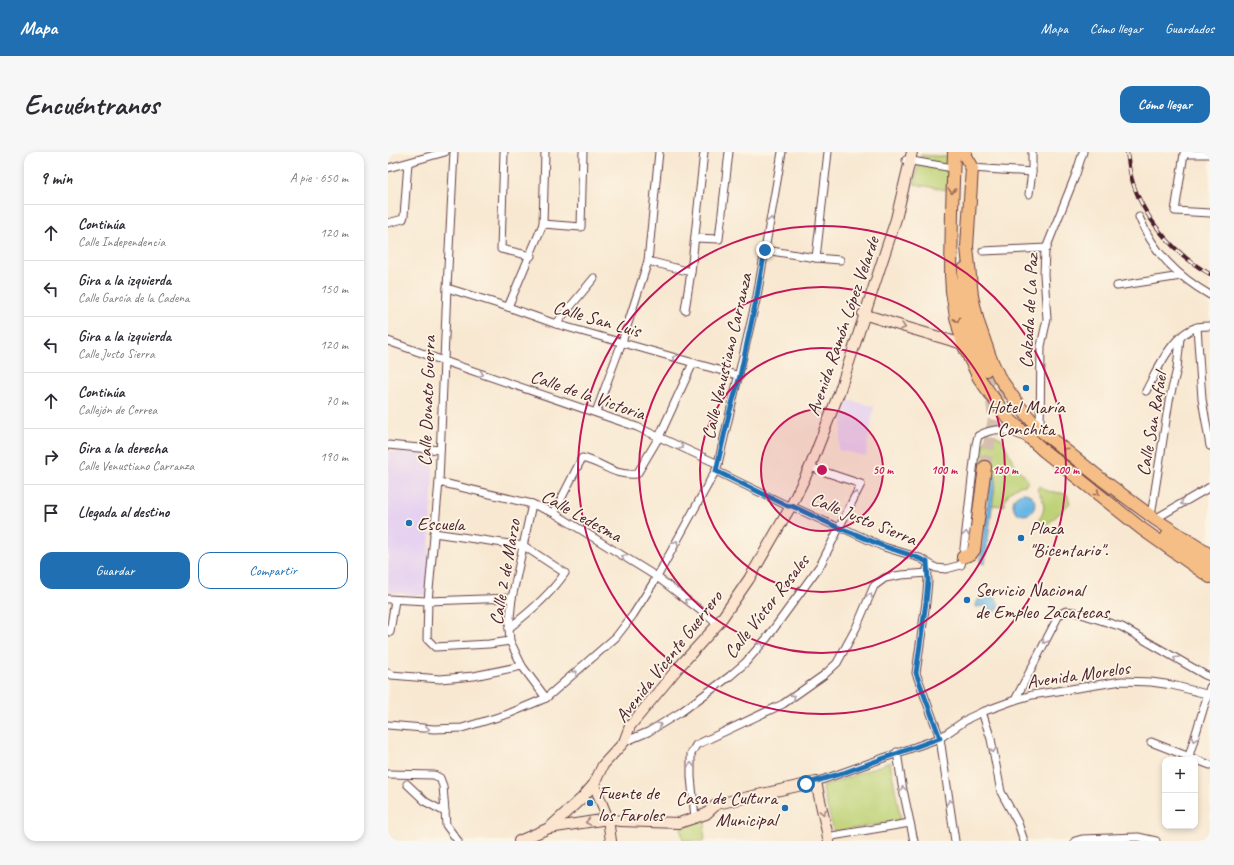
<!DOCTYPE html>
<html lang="es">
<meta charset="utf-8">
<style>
body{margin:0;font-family:Caveat,sans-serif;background:#f7f7f7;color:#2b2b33}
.controls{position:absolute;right:12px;bottom:12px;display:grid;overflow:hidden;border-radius:8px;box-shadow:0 2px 6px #0003}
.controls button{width:36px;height:36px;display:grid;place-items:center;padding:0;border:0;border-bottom:1px solid #e1e1e2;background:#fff;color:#2b2b33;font:20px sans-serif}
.stop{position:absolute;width:12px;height:12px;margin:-9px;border:3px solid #1f6fb2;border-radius:50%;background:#fff}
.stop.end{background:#1f6fb2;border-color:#fff;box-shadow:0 1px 4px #0008}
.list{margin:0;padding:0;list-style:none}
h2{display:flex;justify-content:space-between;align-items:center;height:52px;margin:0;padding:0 16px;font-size:17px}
h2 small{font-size:13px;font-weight:400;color:#7c7c81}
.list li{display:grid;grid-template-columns:26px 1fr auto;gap:12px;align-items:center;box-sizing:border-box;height:56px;padding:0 16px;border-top:1px solid #e1e1e2}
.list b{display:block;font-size:15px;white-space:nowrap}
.list p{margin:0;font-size:13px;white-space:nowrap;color:#7c7c81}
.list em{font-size:13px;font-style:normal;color:#7c7c81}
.actions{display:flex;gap:8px;padding:12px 16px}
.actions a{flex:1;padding:9px 0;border:1px solid #1f6fb2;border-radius:12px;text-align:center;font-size:14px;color:#1f6fb2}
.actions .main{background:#1f6fb2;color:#fff}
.icon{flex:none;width:22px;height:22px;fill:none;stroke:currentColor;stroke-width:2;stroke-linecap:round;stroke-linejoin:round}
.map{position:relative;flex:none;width:822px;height:689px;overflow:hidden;border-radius:12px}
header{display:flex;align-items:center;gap:24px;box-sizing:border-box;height:56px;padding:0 20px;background:#1f6fb2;color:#fff}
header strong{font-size:19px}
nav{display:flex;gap:22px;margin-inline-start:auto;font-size:14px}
.intro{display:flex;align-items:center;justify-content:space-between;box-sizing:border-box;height:96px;padding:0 24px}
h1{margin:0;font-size:28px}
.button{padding:10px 18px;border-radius:12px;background:#1f6fb2;color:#fff;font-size:14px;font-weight:700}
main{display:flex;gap:24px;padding:0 24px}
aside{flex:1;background:#fff;border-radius:12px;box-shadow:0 2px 6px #0003}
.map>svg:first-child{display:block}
.built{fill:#e6d2f0}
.green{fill:#bdd276;stroke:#847850}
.water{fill:#6bb7e4;stroke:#5a6b88}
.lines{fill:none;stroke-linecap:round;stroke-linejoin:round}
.primary-tunnel{stroke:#d5c0b0;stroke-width:12;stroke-dasharray:12 6;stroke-linecap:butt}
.street-casing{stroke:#643d44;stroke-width:9}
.secondary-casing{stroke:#643d44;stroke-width:12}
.primary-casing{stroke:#643d44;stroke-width:14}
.street{stroke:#fff;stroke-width:7}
.secondary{stroke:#fbe5cf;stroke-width:10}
.primary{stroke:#f6be87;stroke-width:12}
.rail-casing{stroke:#4a1f2b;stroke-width:4}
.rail{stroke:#fcf5e5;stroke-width:2.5;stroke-dasharray:8;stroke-linecap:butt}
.oneway{stroke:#976754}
.oneway2{stroke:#ae9aa0}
.oneway3{stroke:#a2827d}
.route{stroke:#1f6fb2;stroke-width:5}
.ring{fill:none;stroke:#c2185b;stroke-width:2}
.poi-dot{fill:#1f6fb2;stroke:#fcf5e5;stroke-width:1.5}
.labels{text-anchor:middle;stroke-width:3.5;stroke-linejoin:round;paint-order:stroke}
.street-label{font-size:19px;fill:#4a1f2b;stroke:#fcf5e5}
.poi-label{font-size:19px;fill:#4a1f2b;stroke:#fcf5e5;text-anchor:start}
.centre{fill:#c2185b;stroke:#fcf5e5;stroke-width:2}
.ring-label{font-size:12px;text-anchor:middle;font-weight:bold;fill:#c2185b;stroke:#fcf5e5;stroke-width:3.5;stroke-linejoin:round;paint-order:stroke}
</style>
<header>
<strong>Mapa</strong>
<nav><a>Mapa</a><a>Cómo llegar</a><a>Guardados</a></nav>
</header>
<div class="intro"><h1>Encuéntranos</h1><a class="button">Cómo llegar</a></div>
<main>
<aside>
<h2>9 min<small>A pie · 650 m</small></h2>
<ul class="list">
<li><svg class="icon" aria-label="ahead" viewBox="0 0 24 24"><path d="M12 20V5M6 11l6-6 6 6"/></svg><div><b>Continúa</b><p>Calle Independencia</p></div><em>120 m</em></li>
<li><svg class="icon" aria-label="left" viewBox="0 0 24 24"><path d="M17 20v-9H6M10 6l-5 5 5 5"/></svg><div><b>Gira a la izquierda</b><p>Calle García de la Cadena</p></div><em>150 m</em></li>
<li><svg class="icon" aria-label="left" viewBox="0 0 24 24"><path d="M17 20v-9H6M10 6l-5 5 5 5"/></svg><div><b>Gira a la izquierda</b><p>Calle Justo Sierra</p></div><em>120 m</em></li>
<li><svg class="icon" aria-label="ahead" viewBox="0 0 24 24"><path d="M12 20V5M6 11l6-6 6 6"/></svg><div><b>Continúa</b><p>Callejón de Correa</p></div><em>70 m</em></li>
<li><svg class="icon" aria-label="right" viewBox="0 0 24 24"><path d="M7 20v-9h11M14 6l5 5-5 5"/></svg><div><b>Gira a la derecha</b><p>Calle Venustiano Carranza</p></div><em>190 m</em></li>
<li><svg class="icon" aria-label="arrive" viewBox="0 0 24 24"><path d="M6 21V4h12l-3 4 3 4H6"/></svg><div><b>Llegada al destino</b></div></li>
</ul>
<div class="actions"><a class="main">Guardar</a><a>Compartir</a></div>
</aside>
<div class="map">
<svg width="822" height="689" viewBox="0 0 822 689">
<rect width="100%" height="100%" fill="#fcf5e5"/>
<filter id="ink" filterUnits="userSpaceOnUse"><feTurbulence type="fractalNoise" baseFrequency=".025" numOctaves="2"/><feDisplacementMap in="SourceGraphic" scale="8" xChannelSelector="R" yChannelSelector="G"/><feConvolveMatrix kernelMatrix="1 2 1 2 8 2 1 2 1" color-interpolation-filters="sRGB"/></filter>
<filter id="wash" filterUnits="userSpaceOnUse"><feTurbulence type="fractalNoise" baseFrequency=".012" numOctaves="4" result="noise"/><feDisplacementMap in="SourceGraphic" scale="16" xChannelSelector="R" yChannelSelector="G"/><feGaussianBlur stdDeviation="0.9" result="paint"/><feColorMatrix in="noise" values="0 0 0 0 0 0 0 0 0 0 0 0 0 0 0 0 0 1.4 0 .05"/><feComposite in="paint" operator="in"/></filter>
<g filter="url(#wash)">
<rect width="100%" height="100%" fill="#f8e8d1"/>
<g class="built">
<polygon points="458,248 486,254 478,304 450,298"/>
<polygon points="0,299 46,303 39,444 0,440"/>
</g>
<g class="green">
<polygon points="533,3 561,5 559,38 526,32"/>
<path d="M606 283 613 286 627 313 640 328 638 333C625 334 618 341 616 354L604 353 608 324 603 323V317L592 320 596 290 599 285Z"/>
<path d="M651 334 659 339 679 342 682 351 659 373 649 369C659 360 657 348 649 338Z"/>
<polygon points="502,610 513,669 446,680 434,635"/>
<polygon points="319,665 316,680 317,689 295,689 293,676"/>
</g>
<g class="water">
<polygon points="603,323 608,323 597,412 592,411"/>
<circle cx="636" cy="352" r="11"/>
<path d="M598 442C606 442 610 447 611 455L608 459 605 460 597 454 588 455C588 449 592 444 598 442Z"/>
<circle cx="202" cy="651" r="4.5"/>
</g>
</g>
<g filter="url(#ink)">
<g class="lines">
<g class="primary-tunnel">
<polyline points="599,223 623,255 645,279 733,350"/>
<polyline points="597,315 606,266 603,242"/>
</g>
<g class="street-casing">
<g id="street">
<polyline points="66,0 59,136 51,330 40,449 39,487 47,495 101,492 122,489"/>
<polyline points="116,0 113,97 143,104"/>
<polyline points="796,2 787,59 822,61"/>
<polyline points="796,2 822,2"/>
<polyline points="518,8 565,16"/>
<polyline points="0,16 57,0"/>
<polyline points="584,16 644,20 644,0"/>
<polyline points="641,42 644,20"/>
<path d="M751 65C766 101 789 124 822 143"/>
<polyline points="0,71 15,67 16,64 20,11"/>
<polyline points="155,72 193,75 195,0"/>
<polyline points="307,86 331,87 341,0"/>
<polyline points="377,98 428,106 452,108"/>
<polyline points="595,99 659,96"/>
<polyline points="428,106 440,0"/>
<polyline points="260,109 303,120"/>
<polyline points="729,134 793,124"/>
<polyline points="59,136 120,155 168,172 352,224"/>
<polyline points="120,155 155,72 157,0"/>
<polyline points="297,158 303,120 316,0"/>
<polyline points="168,172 206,126"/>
<polyline points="809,175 814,247 822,294"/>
<polyline points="0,189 56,209 249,275 330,312"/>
<path d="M758 239C769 218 785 181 810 175 813 174 818 174 822 174"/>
<polyline points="208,260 234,190 260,109 271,0"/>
<polyline points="652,278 653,194 659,167 656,122 657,99 688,22 695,0"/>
<polyline points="0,293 52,298"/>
<path d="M328 319 400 354H403L451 376 459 378 496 395 532 406 548 416 558 417 573 413 575 405 588 292 590 284C607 274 620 277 636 285"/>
<polyline points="51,330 144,352 166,361 269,425 330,472"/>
<polyline points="144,352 124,446 121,476 122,489 134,514 158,546"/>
<path d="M166 361 194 306C217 311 223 324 249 322L271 285 305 211"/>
<polyline points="763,364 781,249 789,217 792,186"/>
<polyline points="767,367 822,335"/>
<path d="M46 381 136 394 177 421C162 443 142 460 121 476"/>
<polyline points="539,417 540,429 538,450 528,521 552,586 567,689"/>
<polyline points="0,447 40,449 124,446"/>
<polyline points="2,480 7,448"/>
<polyline points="0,521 3,523 52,527 86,524 134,514"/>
<polyline points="627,548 671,463 678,459 687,460 734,475 817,523 822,525"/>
<polyline points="594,560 603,587 613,640 630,671 636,689"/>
<polyline points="0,573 46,577 74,576 120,562 158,546 228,485 245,463 269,425 329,316 369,144 394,0"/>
<polyline points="236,590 260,580 293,560 342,524 357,511 379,486 433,412 473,332 422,315"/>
<polyline points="763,590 822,613"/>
<polyline points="509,600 514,633 526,689"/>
<polyline points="801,604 822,535"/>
<polyline points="0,622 46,623 52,626 55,634 58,673 70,689"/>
<polyline points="428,630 552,586 581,566 594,560 627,548 644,543 734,529 763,530 784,533 822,543"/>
<polyline points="19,632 38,650 57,660"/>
<polyline points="307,666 303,625 303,602 308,593 395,552 436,523 449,511 468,476 486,434 497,426 513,423 540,421"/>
<polyline points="438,685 522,671"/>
<polyline points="687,689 694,687 750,685 768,689"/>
</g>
</g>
<g class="secondary-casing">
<g id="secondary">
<polyline points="475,162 517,175 575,192"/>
<polyline points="206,632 220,667 223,689"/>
<polyline points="161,676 194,646 206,632 215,613 236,590 242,574 290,516 330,472 361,427 403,354 422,315 451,241 508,67 524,0"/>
<polyline points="131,689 161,676 220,667 232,669 291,671 318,662 329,652 428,630 441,689"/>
</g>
</g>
<g class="primary-casing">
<g id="primary">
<polyline points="566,0 564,58 563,122 564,139 568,165 575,192 591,226 619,265 656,299 754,377 822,425"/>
<polyline points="577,0 577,4 584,16 579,95 584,144 590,170 602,205 611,225 632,255 652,278 712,326 767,367 822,403"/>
<path d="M576 117C571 152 584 187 598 218"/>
<polyline points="779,384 822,415"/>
<polyline points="575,405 583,402 586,398 597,315"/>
</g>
</g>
<use href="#street" class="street"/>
<use href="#secondary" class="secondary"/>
<use href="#primary" class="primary"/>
<g class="rail-casing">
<path id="rail" d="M739 0C740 8 741 16 743 24 753 64 787 103 822 122"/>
</g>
<use href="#rail" class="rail"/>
</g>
<defs><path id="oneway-chevron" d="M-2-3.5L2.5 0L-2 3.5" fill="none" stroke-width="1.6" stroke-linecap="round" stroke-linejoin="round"/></defs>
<g class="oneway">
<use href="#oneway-chevron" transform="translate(564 39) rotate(92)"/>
<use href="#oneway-chevron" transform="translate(569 168) rotate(76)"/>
<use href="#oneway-chevron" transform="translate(677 298) rotate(-141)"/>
<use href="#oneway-chevron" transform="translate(709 341) rotate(38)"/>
</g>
<g class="oneway2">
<use href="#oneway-chevron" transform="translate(383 68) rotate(-80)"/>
<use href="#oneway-chevron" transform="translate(287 206) rotate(-164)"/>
<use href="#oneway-chevron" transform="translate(93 222) rotate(18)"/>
<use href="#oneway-chevron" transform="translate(293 295) rotate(25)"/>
<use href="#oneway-chevron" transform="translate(468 342) rotate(-63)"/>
<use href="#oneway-chevron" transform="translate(795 351) rotate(150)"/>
<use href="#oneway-chevron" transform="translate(578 382) rotate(-84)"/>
<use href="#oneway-chevron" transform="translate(288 391) rotate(-61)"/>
<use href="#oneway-chevron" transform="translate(236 405) rotate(-148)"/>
<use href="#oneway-chevron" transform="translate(482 444) rotate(-67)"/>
<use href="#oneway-chevron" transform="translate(299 449) rotate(-143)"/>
<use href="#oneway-chevron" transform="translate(657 489) rotate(118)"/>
<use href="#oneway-chevron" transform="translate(373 493) rotate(-50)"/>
<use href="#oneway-chevron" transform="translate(788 507) rotate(-150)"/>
<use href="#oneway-chevron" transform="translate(187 521) rotate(-40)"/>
<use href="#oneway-chevron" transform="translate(405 545) rotate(-34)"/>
<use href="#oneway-chevron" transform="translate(271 573) rotate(-31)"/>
<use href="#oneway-chevron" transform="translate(39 577) rotate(5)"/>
<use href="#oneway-chevron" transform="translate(806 587) rotate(107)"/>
<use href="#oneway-chevron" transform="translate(605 598) rotate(80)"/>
<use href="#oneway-chevron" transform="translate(303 613) rotate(-88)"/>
<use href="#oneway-chevron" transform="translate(515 637) rotate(-101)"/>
<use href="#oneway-chevron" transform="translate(562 650) rotate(-98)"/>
</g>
<g class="oneway3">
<use href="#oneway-chevron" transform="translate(515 175) rotate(17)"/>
<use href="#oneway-chevron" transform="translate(435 660) rotate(78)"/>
<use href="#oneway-chevron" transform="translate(200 670) rotate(170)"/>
</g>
</g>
<g class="lines" filter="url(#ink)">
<path class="route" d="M377 98 369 144 352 224 341 262 328 319 400 354H404L451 376C467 381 482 389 498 395 512 400 526 403 539 410L540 429 538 450 528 521 552 586 455 621 418 632"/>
</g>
<circle cx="434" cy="318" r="61" fill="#c2185b" fill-opacity=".12"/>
<g class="ring">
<circle cx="434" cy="318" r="61"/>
<circle cx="434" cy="318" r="122"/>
<circle cx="434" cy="318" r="183"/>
<circle cx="434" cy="318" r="244"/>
</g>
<g class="poi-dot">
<circle cx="638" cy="236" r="4"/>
<circle cx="21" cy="371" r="4"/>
<circle cx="633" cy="386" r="4"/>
<circle cx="579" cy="448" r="4"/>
<circle cx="202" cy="651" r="4"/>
<circle cx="397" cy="656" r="4"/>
</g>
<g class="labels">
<g class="street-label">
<text transform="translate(640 159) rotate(-87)" y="7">Calzada de La Paz</text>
<text transform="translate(209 166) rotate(16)" y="7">Calle San Luis</text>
<text transform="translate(454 174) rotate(-71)" y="7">Avenida Ramón López Velarde</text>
<text transform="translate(338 204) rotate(-77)" y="7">Calle Venustiano Carranza</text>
<text transform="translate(200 242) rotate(19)" y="7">Calle de la Victoria</text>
<text transform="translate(38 249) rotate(-88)" y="7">Calle Donato Guerra</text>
<text transform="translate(763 272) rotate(-80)" y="7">Calle San Rafael</text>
<text transform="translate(194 363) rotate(29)" y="7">Calle Ledesma</text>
<text transform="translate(476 366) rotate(22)" y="7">Calle Justo Sierra</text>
<text transform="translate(116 420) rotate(-80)" y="7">Calle 2 de Marzo</text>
<text transform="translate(378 454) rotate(-52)" y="7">Calle Víctor Rosales</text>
<text transform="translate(280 504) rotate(-52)" y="7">Avenida Vicente Guerrero</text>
<text transform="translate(690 522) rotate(-8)" y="7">Avenida Morelos</text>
</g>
<g class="poi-label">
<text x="638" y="261" text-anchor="middle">Hotel María<tspan x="638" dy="22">Conchita</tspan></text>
<text x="29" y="378">Escuela</text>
<text x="641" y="382">Plaza<tspan x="641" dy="22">"Bicentario".</tspan></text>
<text x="587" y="444">Servicio Nacional<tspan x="587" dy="22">de Empleo Zacatecas</tspan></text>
<text x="210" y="647">Fuente de<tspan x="210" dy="22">los Faroles</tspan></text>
<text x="389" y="652" text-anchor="end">Casa de Cultura<tspan x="389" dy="22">Municipal</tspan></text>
</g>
</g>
<circle cx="434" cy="318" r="6" class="centre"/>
<g class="ring-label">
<text x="495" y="322">50 m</text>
<text x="556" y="322">100 m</text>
<text x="617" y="322">150 m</text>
<text x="678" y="322">200 m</text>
</g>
</svg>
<div class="controls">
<button>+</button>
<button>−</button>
</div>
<div class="stop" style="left:418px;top:632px"></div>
<div class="stop end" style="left:377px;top:98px"></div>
</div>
</main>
